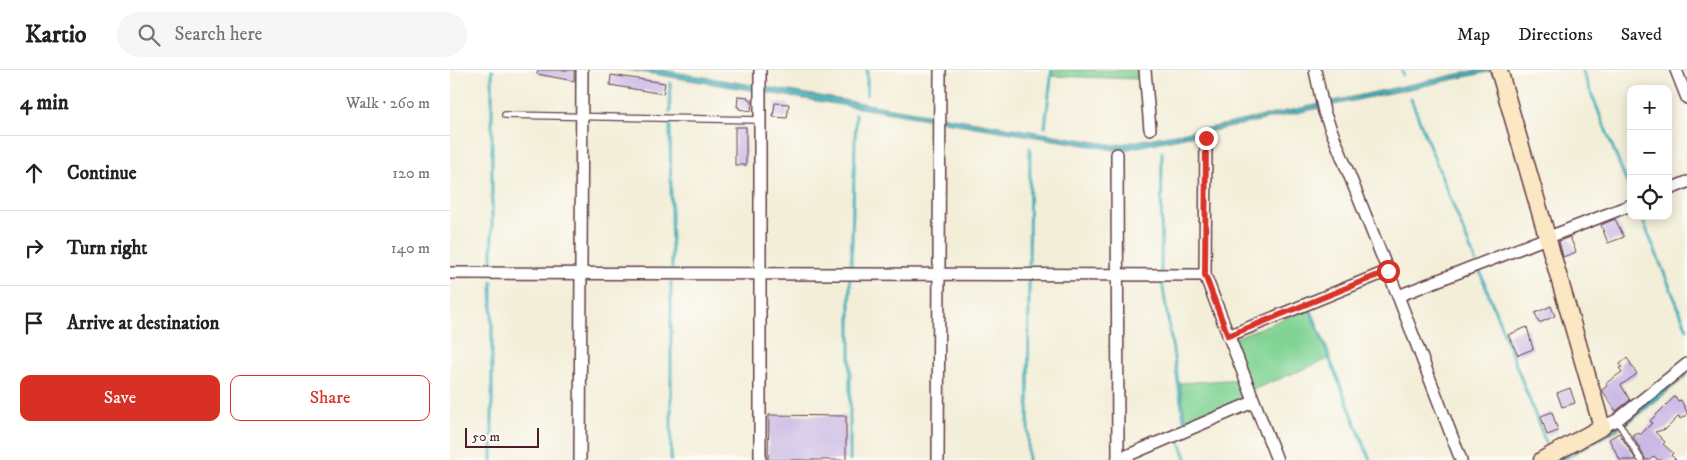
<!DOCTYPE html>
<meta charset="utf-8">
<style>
body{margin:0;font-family:"IM FELL DW Pica",serif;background:#f6f6f6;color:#222}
.controls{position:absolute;right:15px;top:15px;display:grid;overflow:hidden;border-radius:10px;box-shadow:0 2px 12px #0003}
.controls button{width:45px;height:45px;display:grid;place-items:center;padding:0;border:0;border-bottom:1px solid #e0e0e0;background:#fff;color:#222;font:25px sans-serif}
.scale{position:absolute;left:15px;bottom:12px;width:74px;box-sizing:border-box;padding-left:5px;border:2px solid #4a1f2b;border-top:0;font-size:14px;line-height:18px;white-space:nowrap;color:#4a1f2b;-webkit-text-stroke:4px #fdfcf7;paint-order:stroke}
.stop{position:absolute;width:15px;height:15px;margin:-11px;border:4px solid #d93025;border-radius:50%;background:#fff}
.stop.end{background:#d93025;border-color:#fff;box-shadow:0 1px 5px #0008}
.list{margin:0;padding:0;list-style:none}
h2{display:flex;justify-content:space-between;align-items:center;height:65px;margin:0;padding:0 20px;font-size:21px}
h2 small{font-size:16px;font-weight:400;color:#767676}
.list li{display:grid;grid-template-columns:32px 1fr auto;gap:15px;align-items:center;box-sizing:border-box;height:75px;padding:0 20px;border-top:1px solid #e0e0e0}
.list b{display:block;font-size:19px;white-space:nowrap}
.list em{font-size:16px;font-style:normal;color:#767676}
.actions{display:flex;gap:10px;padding:15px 20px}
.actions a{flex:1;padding:11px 0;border:1px solid #d93025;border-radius:10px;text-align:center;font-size:18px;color:#d93025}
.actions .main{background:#d93025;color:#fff}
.icon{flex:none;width:28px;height:28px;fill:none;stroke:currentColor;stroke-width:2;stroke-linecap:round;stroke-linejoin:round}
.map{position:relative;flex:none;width:1237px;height:390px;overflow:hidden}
header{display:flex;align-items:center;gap:30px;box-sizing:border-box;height:70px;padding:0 25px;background:#fff;border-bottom:1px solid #e0e0e0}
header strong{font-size:24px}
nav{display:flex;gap:28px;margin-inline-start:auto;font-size:18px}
.search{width:350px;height:45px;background:#f6f6f6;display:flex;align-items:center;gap:12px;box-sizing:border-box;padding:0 18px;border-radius:28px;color:#767676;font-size:19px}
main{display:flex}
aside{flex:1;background:#fff}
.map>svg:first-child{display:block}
.green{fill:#81d394;stroke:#667960}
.water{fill:#3daeb8;stroke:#446672}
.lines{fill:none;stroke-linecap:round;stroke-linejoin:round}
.stream{stroke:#3daeb8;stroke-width:3}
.building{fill:#cab9e4}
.lane-casing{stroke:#633e45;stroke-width:8}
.street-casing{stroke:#633e45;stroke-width:14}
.secondary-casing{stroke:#633e45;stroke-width:19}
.lane{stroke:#fff;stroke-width:5.5}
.street{stroke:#fff;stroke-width:11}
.secondary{stroke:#fbe7c3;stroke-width:16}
.route{stroke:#d93025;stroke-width:6}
</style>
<header>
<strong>Kartio</strong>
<div class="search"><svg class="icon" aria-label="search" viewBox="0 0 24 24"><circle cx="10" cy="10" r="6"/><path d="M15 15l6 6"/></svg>Search here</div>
<nav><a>Map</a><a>Directions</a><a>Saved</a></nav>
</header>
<main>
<aside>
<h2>4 min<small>Walk · 260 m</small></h2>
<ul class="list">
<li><svg class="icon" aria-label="ahead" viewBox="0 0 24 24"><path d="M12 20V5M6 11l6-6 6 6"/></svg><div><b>Continue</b></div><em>120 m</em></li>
<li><svg class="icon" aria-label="right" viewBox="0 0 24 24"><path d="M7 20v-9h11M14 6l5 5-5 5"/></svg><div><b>Turn right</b></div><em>140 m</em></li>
<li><svg class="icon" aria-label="arrive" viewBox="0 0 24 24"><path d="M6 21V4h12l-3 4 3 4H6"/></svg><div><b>Arrive at destination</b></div></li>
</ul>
<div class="actions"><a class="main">Save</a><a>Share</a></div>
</aside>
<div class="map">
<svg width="1237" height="390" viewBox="0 0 1237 390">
<rect width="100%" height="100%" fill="#fdfcf7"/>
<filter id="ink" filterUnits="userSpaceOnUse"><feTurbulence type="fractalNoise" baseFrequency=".02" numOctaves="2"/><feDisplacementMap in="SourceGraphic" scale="10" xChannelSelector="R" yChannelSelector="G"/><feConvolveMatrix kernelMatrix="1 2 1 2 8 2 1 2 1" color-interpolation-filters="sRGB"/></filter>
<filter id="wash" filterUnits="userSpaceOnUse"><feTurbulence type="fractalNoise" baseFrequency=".0096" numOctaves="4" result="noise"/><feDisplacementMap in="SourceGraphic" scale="20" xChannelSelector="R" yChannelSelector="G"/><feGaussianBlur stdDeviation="1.12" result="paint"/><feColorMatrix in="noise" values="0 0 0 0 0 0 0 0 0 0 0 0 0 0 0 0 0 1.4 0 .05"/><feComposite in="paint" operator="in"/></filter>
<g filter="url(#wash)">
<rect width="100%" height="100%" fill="#f3eed8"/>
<g class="green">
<polygon points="601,0 689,0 690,9 600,6"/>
<polygon points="861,238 881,288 802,320 782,269"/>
<polygon points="792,309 799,330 737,357 730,313"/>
</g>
<g class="water">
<polygon points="178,0 212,0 665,75 763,57 1027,0 1048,0 678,79 665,80"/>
<polygon points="1237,301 1237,306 1176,355 1114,390 1105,390"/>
</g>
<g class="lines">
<g class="stream">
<polyline points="42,0 42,197"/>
<polyline points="952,0 953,5"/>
<polyline points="1132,0 1181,123"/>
<polyline points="417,25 417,0"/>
<polyline points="961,29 1026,193"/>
<polyline points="220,42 220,13"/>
<polyline points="220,54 222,198"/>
<polyline points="595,57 602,0"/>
<polyline points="1191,146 1237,259"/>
<polyline points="1029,199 1098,378"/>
<polyline points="401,200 406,44"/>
<polyline points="579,200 580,78"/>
<polyline points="711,201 712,82"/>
<polyline points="42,212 42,390"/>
<polyline points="712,212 735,356"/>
<polyline points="859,237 920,390"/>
<polyline points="729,370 737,390"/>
<polyline points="221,390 221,212"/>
<polyline points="400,390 400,207"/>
<polyline points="578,390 579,209"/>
</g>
</g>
<g id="blocks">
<g class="building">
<polygon points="88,0 124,0 124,11 87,4"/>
<polygon points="161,5 215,13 213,24 160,15"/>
<polygon points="288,26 298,27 298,29 302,30 301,41 289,39 289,37 287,37"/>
<polygon points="325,33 339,34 337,48 323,47"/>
<rect x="285" y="57" width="11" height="38"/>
<polygon points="1165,149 1174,167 1158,173 1151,155"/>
<polygon points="1120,167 1126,182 1113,187 1109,171"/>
<polygon points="1101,236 1105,246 1089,253 1085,243"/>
<polygon points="1077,257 1083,279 1068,285 1058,265"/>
<polygon points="1177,288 1187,304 1171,315 1180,330 1166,341 1152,320 1157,316 1156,313 1172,302 1169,298 1172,297 1170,294"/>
<polygon points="1120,318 1125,333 1112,337 1107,323"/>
<polygon points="1225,326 1228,331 1231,330 1237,342 1237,345 1230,349 1229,346 1216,359 1205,362 1215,372 1213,374 1223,383 1221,385 1226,390 1208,390 1204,386 1200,390 1196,390 1182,365 1188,362 1190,365 1202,353 1200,351"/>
<polygon points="1102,342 1108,361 1097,365 1091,346"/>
<polygon points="319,345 396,346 396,390 318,390"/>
<polygon points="1169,363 1186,390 1170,390 1159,369"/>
</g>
</g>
</g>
<g filter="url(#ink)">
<use href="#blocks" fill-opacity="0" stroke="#633e45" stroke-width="1"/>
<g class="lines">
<g class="lane-casing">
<g id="lane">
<polyline points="55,45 310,50"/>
<polyline points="1167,350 1191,390"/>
</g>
</g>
<g class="street-casing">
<g id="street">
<polyline points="695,0 700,59"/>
<polyline points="865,0 874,42 948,226 1011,390"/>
<polyline points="1226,0 1237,28"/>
<polyline points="756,68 755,205 827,390"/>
<polyline points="667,84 668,390"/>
<polyline points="1218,120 1237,112"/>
<polyline points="0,203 755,205"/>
<polyline points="948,226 1181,135"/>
<polyline points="778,266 938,201"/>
<polyline points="1152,357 1167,350 1237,294"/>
<polyline points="130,390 132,0"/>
<polyline points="310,390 310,0"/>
<polyline points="488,390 490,0"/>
<polyline points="667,390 803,332"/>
</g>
</g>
<g class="secondary-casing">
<polyline id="secondary" points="1049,0 1152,357 1092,390"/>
</g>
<use href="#lane" class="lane"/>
<use href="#street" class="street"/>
<use href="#secondary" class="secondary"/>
</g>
</g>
<g class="lines" filter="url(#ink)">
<polyline class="route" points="756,68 755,205 778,266 938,201"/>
</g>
</svg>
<div class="controls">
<button>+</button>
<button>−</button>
<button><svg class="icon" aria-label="locate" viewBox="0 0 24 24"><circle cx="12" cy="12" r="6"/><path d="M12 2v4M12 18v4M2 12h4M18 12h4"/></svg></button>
</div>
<div class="scale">50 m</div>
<div class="stop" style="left:938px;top:201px"></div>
<div class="stop end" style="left:756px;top:68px"></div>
</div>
</main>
